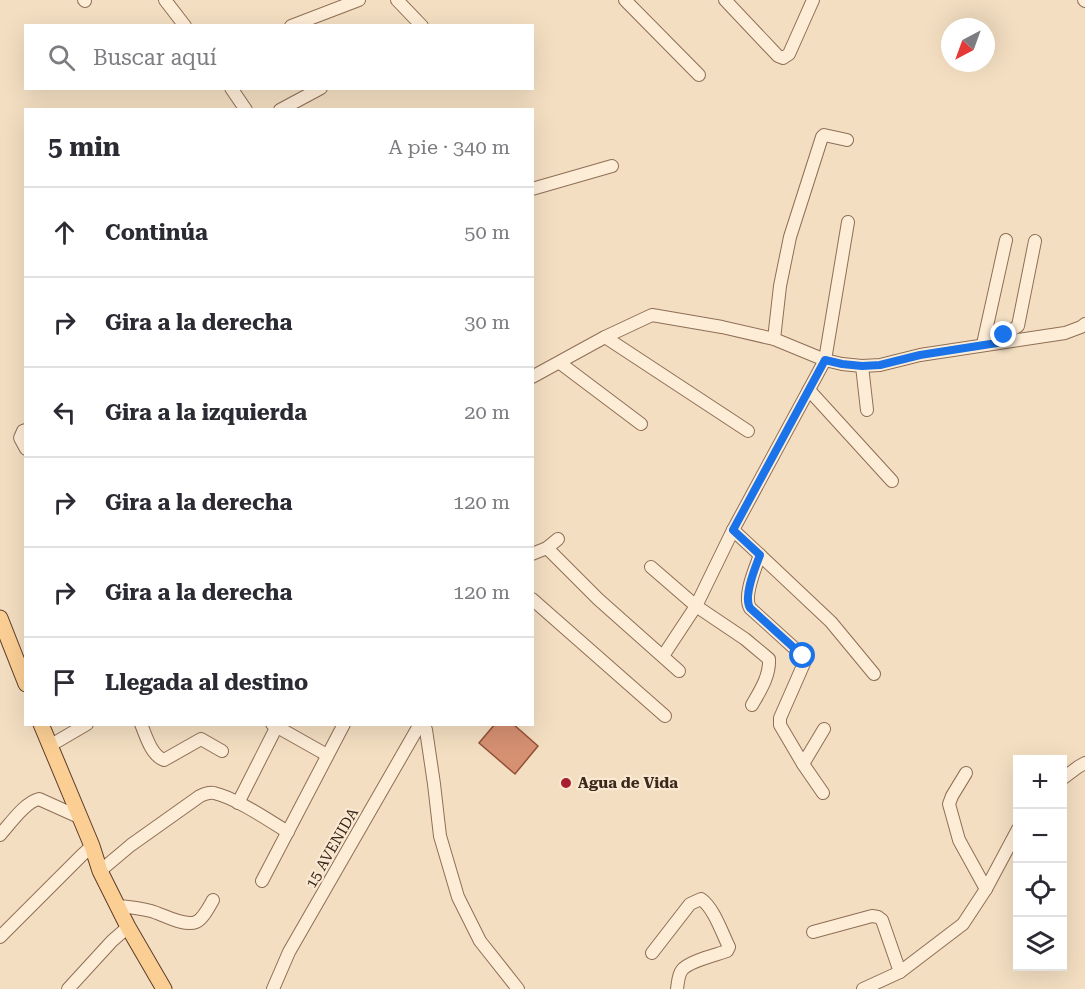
<!DOCTYPE html>
<html lang="es">
<meta charset="utf-8">
<style>
body{margin:0;font-family:"Roboto Serif",serif;background:#f2f2f3;color:#2b2b33}
.controls{position:absolute;right:18px;bottom:18px;display:grid;overflow:hidden;border-radius:0px;box-shadow:0 6px 24px #0002}
.controls button{width:54px;height:54px;display:grid;place-items:center;padding:0;border:0;border-bottom:2px solid #e1e1e2;background:#fff;color:#2b2b33;font:30px sans-serif}
.compass{position:absolute;left:941px;top:18px;width:54px;height:54px;border-radius:50%;background:#fff;box-shadow:0 6px 24px #0002;rotate:221deg}
.stop{position:absolute;width:18px;height:18px;margin:-14px;border:4px solid #1a73e8;border-radius:50%;background:#fff}
.stop.end{background:#1a73e8;border-color:#fff;box-shadow:0 2px 6px #0008}
.list{margin:0;padding:0;list-style:none}
h2{display:flex;justify-content:space-between;align-items:center;height:78px;margin:0;padding:0 24px;font-size:26px}
h2 small{font-size:20px;font-weight:400;color:#7c7c81}
.list li{display:grid;grid-template-columns:39px 1fr auto;gap:18px;align-items:center;box-sizing:border-box;height:90px;padding:0 24px;border-top:2px solid #e1e1e2}
.list b{display:block;font-size:22px;white-space:nowrap}
.list em{font-size:20px;font-style:normal;color:#7c7c81}
.icon{flex:none;width:33px;height:33px;fill:none;stroke:currentColor;stroke-width:2;stroke-linecap:round;stroke-linejoin:round}
.map{position:relative;flex:none;width:1085px;height:989px;overflow:hidden}
.search{position:absolute;background:#fff;box-shadow:0 6px 24px #0002;left:24px;top:24px;width:510px;height:66px;display:flex;align-items:center;gap:15px;box-sizing:border-box;padding:0 21px;border-radius:0px;color:#7c7c81;font-size:22px}
.panel{position:absolute;background:#fff;box-shadow:0 6px 24px #0002;left:24px;top:108px;width:510px;height:618px;border-radius:0px}
.map>svg:first-child{display:block}
.building{fill:#d69072;stroke:#925139;stroke-width:1.5}
.lines{fill:none;stroke-linecap:round;stroke-linejoin:round}
.minor-casing{stroke:#8f6e56;stroke-width:14}
.major-casing{stroke:#5d3c2b;stroke-width:17}
.minor{stroke:#fdecd6;stroke-width:12}
.major{stroke:#fbcf94;stroke-width:15}
.route{stroke:#1a73e8;stroke-width:8}
.poi-dot{fill:#a61e30;stroke:#fae9d2;stroke-width:2}
.labels{text-anchor:middle;stroke-width:4.5;stroke-linejoin:round;paint-order:stroke}
.poi-label{font-size:15px;font-weight:bold;fill:#3d281c;stroke:#fae9d2;text-anchor:start}
.street-label{font-size:15px;fill:#3d281c;stroke:#fae9d2}
</style>
<div class="map">
<svg width="1085" height="989" viewBox="0 0 1085 989">
<rect width="100%" height="100%" fill="#f3dec1"/>
<polygon class="building" points="495,724 513,724 538,746 515,774 479,743"/>
<g class="lines">
<g class="minor-casing">
<g id="minor">
<polyline points="84,0 85,1"/>
<polyline points="165,0 185,26"/>
<polyline points="397,0 422,26"/>
<polyline points="625,0 699,75"/>
<polyline points="725,0 778,56 783,58 789,54 813,0"/>
<polyline points="1084,0 1085,1"/>
<polyline points="291,26 359,0"/>
<polyline points="231,88 246,110"/>
<polyline points="280,110 321,88"/>
<polyline points="532,189 612,166"/>
<polyline points="605,337 748,431"/>
<polyline points="774,339 780,286 790,237 822,137 824,135 847,140"/>
<polyline points="997,343 999,338 1018,326 1035,241"/>
<polyline points="983,344 1006,240"/>
<polyline points="560,363 641,424"/>
<polyline points="862,366 867,410"/>
<polyline points="532,377 605,337 652,315 722,327 774,339 825,360 842,364 862,366 880,365 920,355 1065,333 1081,327 1085,324"/>
<polyline points="809,390 892,481"/>
<polyline points="26,430 23,431 20,438 26,449"/>
<path d="M733 530 760 555C755 569 743 596 750 608L803 656 805 661 780 718V725L803 764 824 729"/>
<polyline points="547,548 598,599 679,671"/>
<polyline points="532,554 547,548 558,539"/>
<polyline points="760,555 831,622 874,674"/>
<path d="M651 567 696 606 745 639 769 659C770 676 760 691 752 705"/>
<polyline points="532,599 665,716"/>
<polyline points="663,656 696,606 733,530 825,360 848,222"/>
<path d="M141 724C146 736 151 755 164 760L201 739 222 751"/>
<polyline points="272,724 327,755"/>
<polyline points="424,724 426,730 434,784 440,836 458,897 480,941 518,989"/>
<polyline points="51,745 87,724"/>
<polyline points="803,764 823,793"/>
<polyline points="966,773 952,796 949,804 959,840 986,889"/>
<polyline points="1062,779 1078,767 1085,763"/>
<polyline points="238,803 278,724"/>
<path d="M0 835C10 824 25 802 39 799L79 817"/>
<path d="M100 871 131 845 200 796C204 794 209 792 214 793 236 798 268 820 288 832"/>
<polyline points="262,881 344,724"/>
<path d="M118 906C129 907 140 908 151 911 162 914 184 927 196 922 203 919 209 907 213 900"/>
<polyline points="813,932 872,916 878,917 882,920 900,972"/>
<polyline points="0,937 82,855 92,846"/>
<path d="M652 953 690 904 701 899C714 908 722 933 729 947L727 951C716 955 689 961 682 970 678 975 678 983 677 989"/>
<polyline points="68,989 112,941 128,927"/>
<polyline points="273,989 289,952 420,724"/>
<polyline points="863,989 900,972 963,924 986,889 1018,829"/>
</g>
</g>
<g class="major-casing">
<g id="major">
<polyline points="0,618 26,684"/>
<polyline points="41,724 92,846 100,871 128,927 164,989"/>
</g>
</g>
<use href="#minor" class="minor"/>
<use href="#major" class="major"/>
</g>
<g class="lines">
<path class="route" d="M803 656 750 608C743 596 755 568 760 555L733 530 825 360 842 364 862 366 880 365 920 355 997 343 999 338 1004 335"/>
</g>
<circle class="poi-dot" cx="566" cy="783" r="6"/>
<g class="labels">
<g class="poi-label">
<text x="578" y="788">Agua de Vida</text>
</g>
<g class="street-label">
<text transform="translate(332 848) rotate(-60)" y="5">15 AVENIDA</text>
</g>
</g>
</svg>
<div class="controls">
<button>+</button>
<button>−</button>
<button><svg class="icon" aria-label="locate" viewBox="0 0 24 24"><circle cx="12" cy="12" r="6"/><path d="M12 2v4M12 18v4M2 12h4M18 12h4"/></svg></button>
<button><svg class="icon" aria-label="layers" viewBox="0 0 24 24"><path d="M12 4l9 5-9 5-9-5zM3 14l9 5 9-5"/></svg></button>
</div>
<svg class="compass" viewBox="-18 -18 36 36"><path d="M0-13l5 13h-10z" fill="#e53935"/><path d="M0 13l5-13h-10z" fill="#7c7c81"/></svg>
<div class="stop" style="left:803px;top:656px"></div>
<div class="stop end" style="left:1004px;top:335px"></div>
<div class="search"><svg class="icon" aria-label="search" viewBox="0 0 24 24"><circle cx="10" cy="10" r="6"/><path d="M15 15l6 6"/></svg>Buscar aquí</div>
<section class="panel">
<h2>5 min<small>A pie · 340 m</small></h2>
<ul class="list">
<li><svg class="icon" aria-label="ahead" viewBox="0 0 24 24"><path d="M12 20V5M6 11l6-6 6 6"/></svg><div><b>Continúa</b></div><em>50 m</em></li>
<li><svg class="icon" aria-label="right" viewBox="0 0 24 24"><path d="M7 20v-9h11M14 6l5 5-5 5"/></svg><div><b>Gira a la derecha</b></div><em>30 m</em></li>
<li><svg class="icon" aria-label="left" viewBox="0 0 24 24"><path d="M17 20v-9H6M10 6l-5 5 5 5"/></svg><div><b>Gira a la izquierda</b></div><em>20 m</em></li>
<li><svg class="icon" aria-label="right" viewBox="0 0 24 24"><path d="M7 20v-9h11M14 6l5 5-5 5"/></svg><div><b>Gira a la derecha</b></div><em>120 m</em></li>
<li><svg class="icon" aria-label="right" viewBox="0 0 24 24"><path d="M7 20v-9h11M14 6l5 5-5 5"/></svg><div><b>Gira a la derecha</b></div><em>120 m</em></li>
<li><svg class="icon" aria-label="arrive" viewBox="0 0 24 24"><path d="M6 21V4h12l-3 4 3 4H6"/></svg><div><b>Llegada al destino</b></div></li>
</ul>
</section>
</div>
